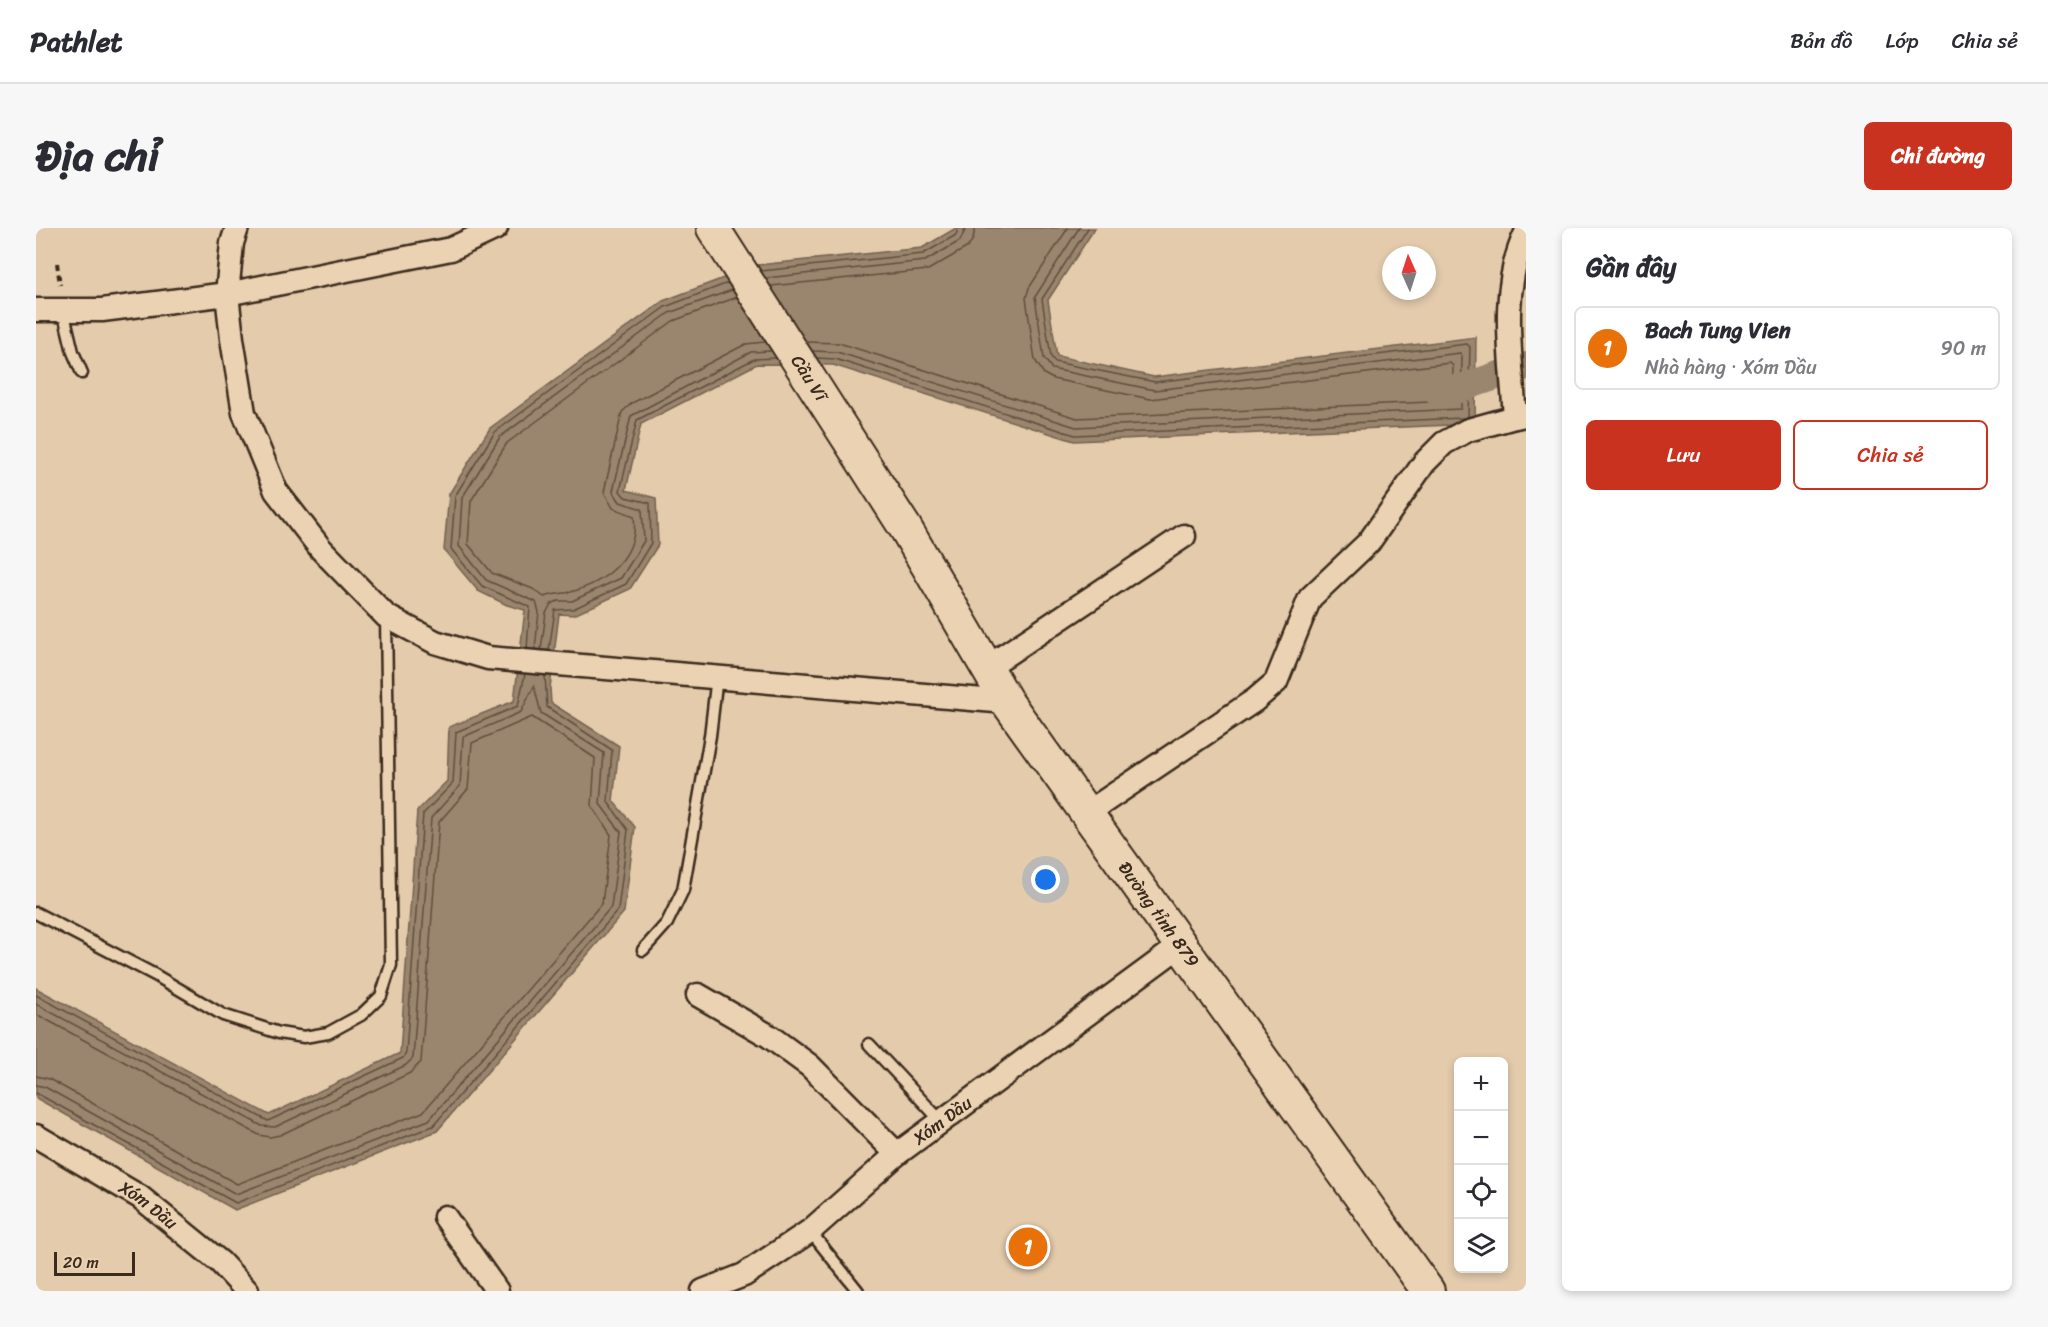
<!DOCTYPE html>
<html lang="vi">
<meta charset="utf-8">
<style>
body{margin:0;font-family:Sriracha,sans-serif;background:#f7f7f7;color:#2b2b33}
.controls{position:absolute;right:18px;bottom:18px;display:grid;overflow:hidden;border-radius:9px;box-shadow:0 3px 9px #0003}
.controls button{width:54px;height:54px;display:grid;place-items:center;padding:0;border:0;border-bottom:2px solid #e1e1e2;background:#fff;color:#2b2b33;font:30px sans-serif}
.compass{position:absolute;left:1346px;top:18px;width:54px;height:54px;border-radius:50%;background:#fff;box-shadow:0 3px 9px #0003;rotate:357deg}
.scale{position:absolute;left:18px;bottom:15px;width:81px;box-sizing:border-box;padding-left:6px;border:3px solid #3b2a1e;border-top:0;font-size:16px;line-height:21px;white-space:nowrap;color:#3b2a1e;-webkit-text-stroke:4px #ead2b2;paint-order:stroke}
.you{position:absolute;left:1010px;top:652px;width:21px;height:21px;margin:-15px;border:4px solid #fff;border-radius:50%;background:#1a73e8;box-shadow:0 0 0 9px #1a73e833}
.badge{display:grid;place-items:center;width:39px;height:39px;border-radius:50%;background:#c8321e;color:#fff;font-size:20px;font-weight:700}
.pin{position:absolute;translate:-50% -50%;border:3px solid #fff;box-shadow:0 2px 6px #0006}
.list{margin:0;padding:0;list-style:none}
h2{display:flex;justify-content:space-between;align-items:center;height:78px;margin:0;padding:0 24px;font-size:26px}
h2 small{font-size:20px;font-weight:400;color:#7c7c81}
.list li{display:grid;grid-template-columns:39px 1fr auto;gap:18px;align-items:center;box-sizing:border-box;height:84px;margin:0 12px 12px;padding:0 12px;border:2px solid #e1e1e2;border-radius:9px}
.list b{display:block;font-size:22px;white-space:nowrap}
.list p{margin:0;font-size:20px;white-space:nowrap;color:#7c7c81}
.list em{font-size:20px;font-style:normal;color:#7c7c81}
.actions{display:flex;gap:12px;padding:18px 24px}
.actions a{flex:1;padding:14px 0;border:2px solid #c8321e;border-radius:9px;text-align:center;font-size:21px;color:#c8321e}
.actions .main{background:#c8321e;color:#fff}
.icon{flex:none;width:33px;height:33px;fill:none;stroke:currentColor;stroke-width:2;stroke-linecap:round;stroke-linejoin:round}
.map{position:relative;flex:none;width:1490px;height:1063px;overflow:hidden;border-radius:9px}
header{display:flex;align-items:center;gap:36px;box-sizing:border-box;height:84px;padding:0 30px;background:#fff;border-bottom:2px solid #e1e1e2}
header strong{font-size:28px}
nav{display:flex;gap:33px;margin-inline-start:auto;font-size:21px}
.intro{display:flex;align-items:center;justify-content:space-between;box-sizing:border-box;height:144px;padding:0 36px}
h1{margin:0;font-size:42px}
.button{padding:15px 27px;border-radius:9px;background:#c8321e;color:#fff;font-size:21px;font-weight:700}
main{display:flex;gap:36px;padding:0 36px}
aside{flex:1;background:#fff;border-radius:9px;box-shadow:0 3px 9px #0003}
.map>svg:first-child{display:block}
.water{fill:#9a856e;stroke:#74614e;stroke-width:1.5}
.lines{fill:none;stroke-linecap:round;stroke-linejoin:round}
.shore{stroke:#614e3e;stroke-width:1.5}
.canal{stroke:#9a856e;stroke-width:28}
.lane-casing{stroke:#3b2a1e;stroke-width:15}
.street-casing{stroke:#3b2a1e;stroke-width:27}
.secondary-casing{stroke:#3b2a1e;stroke-width:36}
.path{stroke:#3b2a1e;stroke-width:4;stroke-dasharray:6 4.5;stroke-linecap:butt}
.lane{stroke:#ead2b2;stroke-width:10}
.street{stroke:#ead2b2;stroke-width:22}
.secondary{stroke:#ead2b2;stroke-width:32}
.labels{text-anchor:middle;stroke-width:5;stroke-linejoin:round;paint-order:stroke}
.street-label{font-size:18px;fill:#3b2a1e;stroke:#ead2b2}
</style>
<header>
<strong>Pathlet</strong>
<nav><a>Bản đồ</a><a>Lớp</a><a>Chia sẻ</a></nav>
</header>
<div class="intro"><h1>Địa chỉ</h1><a class="button">Chỉ đường</a></div>
<main>
<div class="map">
<svg width="1490" height="1063" viewBox="0 0 1490 1063">
<rect width="100%" height="100%" fill="#e3cbac"/>
<filter id="ink" filterUnits="userSpaceOnUse"><feTurbulence type="fractalNoise" baseFrequency=".0167" numOctaves="2"/><feDisplacementMap in="SourceGraphic" scale="12" xChannelSelector="R" yChannelSelector="G"/><feConvolveMatrix kernelMatrix="1 2 1 2 8 2 1 2 1" color-interpolation-filters="sRGB"/></filter>
<g filter="url(#ink)">
<polygon class="water" points="920,0 1059,0 1012,72 1021,128 1118,149 1440,109 1439,196 1038,213 797,137 721,136 605,196 590,262 620,270 622,317 594,361 538,387 523,386 514,460 515,475 583,518 577,573 599,599 588,684 401,903 199,982 0,870 0,760 233,887 364,825 381,583 411,553 413,499 478,473 489,382 471,377 442,363 408,322 413,266 454,200 627,73 722,37 886,20"/>
<g class="lines">
<g class="shore">
<polyline points="1052,0 1006,71 1015,129 1019,134 1119,154 1431,116 1434,119 1432,189"/>
<polyline points="725,43 887,26 920,7 922,0"/>
<polyline points="730,50 889,33 924,13 930,0"/>
<polyline points="735,58 892,42 932,19 937,11 939,0"/>
<path d="M701 69 637 93 471 215 435 273 432 316 456 345 497 361 508 369C517 365 526 366 535 364 571 354 603 328 598 288L577 280 568 264 586 184 596 175 710 116 729 114"/>
<polyline points="770,114 803,115 1041,190 1416,173 1417,138 1414,135 1114,171 1017,151 1008,146 999,132 990,70 993,60 1032,0"/>
<polyline points="776,123 801,124 1040,199 1425,181 1426,128 1424,125 1119,162 1016,141 1008,130 999,69 1043,0"/>
<polyline points="781,130 799,131 1039,207 1427,190"/>
<polyline points="491,421 494,379 446,358 415,321 419,268 459,204 629,79 692,55"/>
<polyline points="499,421 503,384 500,374 450,352 423,318 426,270 464,209 633,85 696,62"/>
<polyline points="505,422 510,385 515,376 522,373 536,373 585,350 608,313 606,281 584,274 577,263 595,188 715,124 735,123"/>
<polyline points="513,422 519,382 537,381 590,356 615,315 614,275 589,269 584,263 601,192 718,131 740,130"/>
<polyline points="0,767 232,893 367,830 370,825 387,586 417,555 420,504 482,478 489,446"/>
<polyline points="0,776 226,898 239,899 370,837 377,830 395,590 424,558 427,509 485,484 498,458 505,485 568,525 564,576 585,604 575,679 393,892 200,966 9,859 0,857"/>
<polyline points="0,786 223,907 234,909 244,907 374,845 385,834 403,594 432,561 436,515 496,489 559,530 556,578 575,607 566,675 387,884 201,956 13,851 0,848"/>
<polyline points="0,865 200,975 397,898 582,682 592,602 572,574 576,522 511,479 509,448"/>
</g>
<polyline class="canal" points="1404,167 1490,138"/>
<g class="lane-casing">
<g id="lane">
<polyline points="27,82 37,124 46,145"/>
<polyline points="0,685 119,747 187,787 243,805 268,809 292,805 325,787 345,768 355,737 350,388"/>
<polyline points="607,722 631,695 647,662 674,508 681,448"/>
<polyline points="833,816 905,893"/>
<polyline points="774,1003 822,1063"/>
</g>
</g>
<g class="street-casing">
<g id="street">
<polyline points="201,0 196,15 191,66 196,111 208,185 240,263 285,321 350,388 399,414 452,430 971,474"/>
<path d="M1490 5C1463 61 1475 128 1479 189L1490 187"/>
<polyline points="0,82 66,82 191,66 415,21 460,0"/>
<polyline points="950,440 1148,308"/>
<polyline points="1051,585 1219,472 1240,454 1274,370 1333,314 1388,235 1408,215 1432,202 1479,189"/>
<polyline points="662,767 733,808 774,838 861,926"/>
<path id="s1" d="M0 908 104 969 184 1034 211 1063"/>
<polyline points="409,989 461,1063"/>
<path id="s2" d="M667 1063 708 1047 774 1003 861 926 1145 717"/>
</g>
</g>
<g class="secondary-casing">
<g id="secondary">
<path id="s3" d="M677 0 870 301 971 474 1392 1063"/>
</g>
</g>
<polyline class="path" points="21,35 24,57"/>
<use href="#lane" class="lane"/>
<use href="#street" class="street"/>
<use href="#secondary" class="secondary"/>
</g>
</g>
<g class="labels">
<g class="street-label">
<text dy="6" stroke="none"><textPath href="#s3" startOffset="178">Cầu Vĩ</textPath></text>
<text dy="6" stroke="none"><textPath href="#s3" startOffset="819">Đường tỉnh 879</textPath></text>
<text dy="6" stroke="none"><textPath href="#s2" startOffset="296">Xóm Dầu</textPath></text>
<text dy="6" stroke="none"><textPath href="#s1" startOffset="132">Xóm Dầu</textPath></text>
</g>
</g>
</svg>
<div class="controls">
<button>+</button>
<button>−</button>
<button><svg class="icon" aria-label="locate" viewBox="0 0 24 24"><circle cx="12" cy="12" r="6"/><path d="M12 2v4M12 18v4M2 12h4M18 12h4"/></svg></button>
<button><svg class="icon" aria-label="layers" viewBox="0 0 24 24"><path d="M12 4l9 5-9 5-9-5zM3 14l9 5 9-5"/></svg></button>
</div>
<svg class="compass" viewBox="-18 -18 36 36"><path d="M0-13l5 13h-10z" fill="#e53935"/><path d="M0 13l5-13h-10z" fill="#7c7c81"/></svg>
<div class="scale">20 m</div>
<div class="you"></div>
<div class="pin badge" style="left:992px;top:1019px;background:#e8710a">1</div>
</div>
<aside>
<h2>Gần đây<small></small></h2>
<ul class="list">
<li><span class="badge" style="background:#e8710a">1</span><div><b>Bach Tung Vien</b><p>Nhà hàng · Xóm Dầu</p></div><em>90 m</em></li>
</ul>
<div class="actions"><a class="main">Lưu</a><a>Chia sẻ</a></div>
</aside>
</main>
